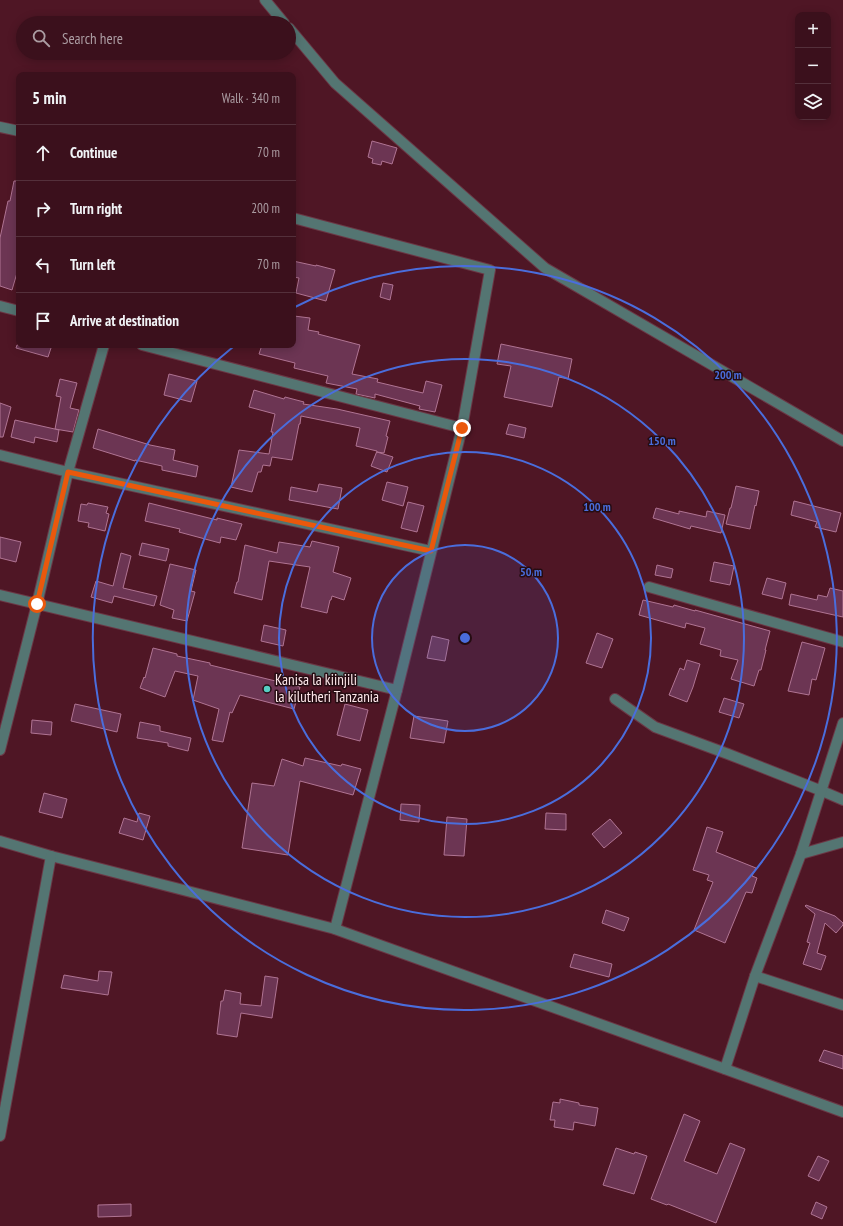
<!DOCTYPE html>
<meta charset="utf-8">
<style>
body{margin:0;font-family:"PT Sans Narrow",sans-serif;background:#461e29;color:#f1f3f6}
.controls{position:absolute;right:12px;top:12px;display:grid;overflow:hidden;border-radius:8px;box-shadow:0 2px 10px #0003}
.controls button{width:36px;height:36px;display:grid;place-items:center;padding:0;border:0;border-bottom:1px solid #54303b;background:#3b101c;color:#f1f3f6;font:20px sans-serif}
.stop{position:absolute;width:12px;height:12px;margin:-9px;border:3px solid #ea580c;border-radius:50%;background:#fff}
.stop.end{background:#ea580c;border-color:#fff;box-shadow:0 1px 4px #0008}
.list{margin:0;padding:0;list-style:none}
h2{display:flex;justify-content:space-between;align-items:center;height:52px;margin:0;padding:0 16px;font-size:17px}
h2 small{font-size:13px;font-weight:400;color:#ac9da3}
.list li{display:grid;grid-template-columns:26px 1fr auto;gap:12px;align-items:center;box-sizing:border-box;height:56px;padding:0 16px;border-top:1px solid #54303b}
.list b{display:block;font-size:15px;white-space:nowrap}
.list em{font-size:13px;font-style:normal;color:#ac9da3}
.icon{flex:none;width:22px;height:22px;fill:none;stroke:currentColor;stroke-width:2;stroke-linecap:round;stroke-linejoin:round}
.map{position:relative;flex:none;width:843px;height:1226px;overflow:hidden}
.search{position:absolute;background:#3b101c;box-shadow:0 2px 10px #0003;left:16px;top:16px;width:280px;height:44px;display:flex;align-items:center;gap:10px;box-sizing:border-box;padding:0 14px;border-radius:22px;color:#ac9da3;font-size:15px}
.panel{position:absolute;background:#3b101c;box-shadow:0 2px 10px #0003;left:16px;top:72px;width:280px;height:276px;border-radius:8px}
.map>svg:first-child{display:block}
.building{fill:#6c3553;stroke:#b07493}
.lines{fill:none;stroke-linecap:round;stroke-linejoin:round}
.minor-casing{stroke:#6b3745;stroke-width:12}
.minor{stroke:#547572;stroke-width:10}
.route{stroke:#ea580c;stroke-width:5}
.ring{fill:none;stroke:#4a6ddc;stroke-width:2}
.poi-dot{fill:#56cec4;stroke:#250c12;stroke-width:1.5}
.labels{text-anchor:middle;stroke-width:3;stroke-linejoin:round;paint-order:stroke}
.poi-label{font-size:15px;fill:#fee7ea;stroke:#250c12;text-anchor:start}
.centre{fill:#4a6ddc;stroke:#250c12;stroke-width:2}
.ring-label{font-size:12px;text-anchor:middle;font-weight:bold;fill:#4a6ddc;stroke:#250c12;stroke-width:3;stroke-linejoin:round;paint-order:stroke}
</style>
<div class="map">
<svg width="843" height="1226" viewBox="0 0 843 1226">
<rect width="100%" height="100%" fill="#4f1625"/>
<g class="building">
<polygon points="372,141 397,148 392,164 382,161 381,165 372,163 373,159 368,157"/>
<polygon points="14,181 19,181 19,266 12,290 0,286 0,238 8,201 10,201"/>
<polygon points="293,261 316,266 316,265 335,270 326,301 296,293 299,278 293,277"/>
<polygon points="383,283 393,285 390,300 380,297"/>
<polygon points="294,316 310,318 308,330 319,332 318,334 360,345 352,374 378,379 377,382 423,393 426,381 442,385 435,412 419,409 420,406 375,394 375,398 356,394 357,389 326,383 328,376 294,368 295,363 259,354 262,345 293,345"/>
<polygon points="501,344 572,359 568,379 559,377 552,407 504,397 511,366 497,364"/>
<polygon points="17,345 52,345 48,357 16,348"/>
<polygon points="169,374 197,381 191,402 164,395"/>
<polygon points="60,379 77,383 70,408 79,410 73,432 55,429 61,397 56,396"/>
<polygon points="254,390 284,399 285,397 304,402 303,404 337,409 390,421 386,436 388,437 384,453 377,452 393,457 387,472 371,466 377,451 356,446 360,428 301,416 300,424 299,424 292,460 272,457 270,466 263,465 261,472 258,472 252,492 231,487 239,450 269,454 273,432 271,432 275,414 249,407"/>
<polygon points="0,403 11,407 3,437 0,437"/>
<polygon points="15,420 59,430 57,442 35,437 34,443 11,437"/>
<polygon points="509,424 526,428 524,438 506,434"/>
<polygon points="98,429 150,445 175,450 173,460 198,466 196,477 162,470 162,466 135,460 135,461 93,448"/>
<polygon points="387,482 408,487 403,506 382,500"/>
<polygon points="319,484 342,488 338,509 289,500 291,487 317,492"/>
<polygon points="736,486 759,491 756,506 755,505 750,529 726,524 730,508 731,508"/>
<polygon points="794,501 841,513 836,532 815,527 817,522 791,515"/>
<polygon points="408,502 424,506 417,532 401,528"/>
<polygon points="88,503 108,507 106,513 109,514 105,531 88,527 89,523 78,521 81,504 87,505"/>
<polygon points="149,503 217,520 217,518 242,524 236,540 221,537 220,543 179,532 180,529 145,521"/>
<polygon points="656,508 679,514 679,511 706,517 707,511 725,515 721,533 691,526 690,529 653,518"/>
<polygon points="0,537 21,542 16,562 0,558"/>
<polygon points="312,541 339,547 333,572 351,578 344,600 332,596 331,600 330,600 327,613 301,607 310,567 269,561 262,600 234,593 237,582 238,582 245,545 277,553 279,542 310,547"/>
<polygon points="142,543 169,549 166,561 139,555"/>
<polygon points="121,553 131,556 123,588 157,596 154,606 114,596 112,603 91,597 96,581 113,586"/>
<polygon points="714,562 734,566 730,585 710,581"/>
<polygon points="170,564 196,570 191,591 195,592 187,621 172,618 174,610 160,605"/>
<polygon points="657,565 673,569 671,578 655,575"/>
<polygon points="767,578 786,583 782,599 762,594"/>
<polygon points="830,588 843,591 843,617 789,605 791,594 817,600 818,595 827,597"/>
<polygon points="643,600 673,607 674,605 695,611 695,610 770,631 765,650 766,650 761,670 759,670 754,686 731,679 738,660 720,656 721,650 700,644 705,628 686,623 685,628 639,615"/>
<polygon points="264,625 286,630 283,646 261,641"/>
<polygon points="597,633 613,639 602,668 586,663"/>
<polygon points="432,636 449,640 445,661 427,658"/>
<polygon points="802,642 825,648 816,680 812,679 809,695 788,691"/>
<polygon points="153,648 177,654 177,656 210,663 210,665 300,687 294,709 240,695 232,713 230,712 223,742 212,740 219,709 193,700 198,676 175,671 165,697 140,688 144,677 145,678"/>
<polygon points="687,660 700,664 693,687 687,702 669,695 680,668 684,670"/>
<polygon points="724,698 744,704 739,718 719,712"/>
<polygon points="75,704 121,714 117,732 71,721"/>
<polygon points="345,704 368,710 360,741 337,735"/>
<polygon points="414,716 448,721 444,743 410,738"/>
<polygon points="32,720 52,722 51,735 31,733"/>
<polygon points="140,722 160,726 160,731 191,738 188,751 168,746 168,743 137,738"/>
<polygon points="305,758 341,766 342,764 361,769 353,795 300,781 288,855 242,848 252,783 274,786 282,759 303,766"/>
<polygon points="44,793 67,799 62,818 39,812"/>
<polygon points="401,804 420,805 419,822 400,820"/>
<polygon points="139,813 150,816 143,840 119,833 124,818 137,822"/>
<polygon points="546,813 566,814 566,830 545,829"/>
<polygon points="447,817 467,819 464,856 444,855"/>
<polygon points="610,819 622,833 604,848 592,834"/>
<polygon points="707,827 723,832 716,852 756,868 752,876 757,878 752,893 746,892 725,943 694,930 713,882 707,880 709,875 693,870"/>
<polygon points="806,905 835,916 843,923 843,925 836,933 825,923 817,953 826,956 821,970 803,964 810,943 807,942 815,914 805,906"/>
<polygon points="606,910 629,918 624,931 602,923"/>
<polygon points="574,954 612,964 609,977 570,967"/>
<polygon points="99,971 112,972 108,995 61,988 64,975 98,981"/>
<polygon points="265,976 278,978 272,1018 241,1013 237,1037 217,1034 221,1001 223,1001 225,990 241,993 240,1004 261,1006"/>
<polygon points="824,1050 843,1056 843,1069 819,1061"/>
<polygon points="560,1099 579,1103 579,1105 598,1108 595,1126 574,1122 573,1130 554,1127 555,1120 550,1120 553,1102 560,1103"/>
<polygon points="684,1114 700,1121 684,1161 717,1174 730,1143 745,1149 716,1223 668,1204 667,1205 651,1199"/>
<polygon points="616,1148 634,1154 635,1152 647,1156 634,1194 603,1185"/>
<polygon points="818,1156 829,1161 819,1181 808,1176"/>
<polygon points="816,1202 827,1207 822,1219 811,1214"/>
<polygon points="131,1204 131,1216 98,1217 98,1205"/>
</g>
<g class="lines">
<g class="minor-casing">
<g id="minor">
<polyline points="265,0 284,23"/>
<polyline points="289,28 335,83 545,268 843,441"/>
<polyline points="0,127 19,131"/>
<polyline points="293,218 490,270 462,428 397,690 335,929"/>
<polyline points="0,306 19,311"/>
<polyline points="142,345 462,428"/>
<polyline points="0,455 68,472 431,551"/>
<polyline points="649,587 843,642"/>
<polyline points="0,595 397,690"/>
<polyline points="615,699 655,727 728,754 822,791 843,800"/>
<polyline points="0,750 37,604 68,472 104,345"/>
<polyline points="0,841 51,856 335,929 725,1069 843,1112"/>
<polyline points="801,854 843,842"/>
<polyline points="755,976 843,1005"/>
<polyline points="725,1069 755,976 801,854 843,723"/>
<polyline points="0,1136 51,856"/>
</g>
</g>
<use href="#minor" class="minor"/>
</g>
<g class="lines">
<polyline class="route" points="37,604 68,472 431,551 462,428"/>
</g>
<circle cx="465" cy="638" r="93" fill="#4a6ddc" fill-opacity=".12"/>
<g class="ring">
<circle cx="465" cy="638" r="93"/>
<circle cx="465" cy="638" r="186"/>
<circle cx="465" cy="638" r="279"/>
<path d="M293 308A372 372 0 1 1 233 347"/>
</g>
<circle class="poi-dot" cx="267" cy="689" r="4"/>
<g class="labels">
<g class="poi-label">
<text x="275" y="685">Kanisa la kiinjili<tspan x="275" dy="17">la kilutheri Tanzania</tspan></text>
</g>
</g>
<circle cx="465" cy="638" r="6" class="centre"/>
<g class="ring-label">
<text x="728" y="379">200 m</text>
<text x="662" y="445">150 m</text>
<text x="597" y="511">100 m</text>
<text x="531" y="576">50 m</text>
</g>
</svg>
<div class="controls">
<button>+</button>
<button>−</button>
<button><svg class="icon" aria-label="layers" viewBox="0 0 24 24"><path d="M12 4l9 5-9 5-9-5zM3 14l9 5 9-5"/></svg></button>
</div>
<div class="stop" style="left:37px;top:604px"></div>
<div class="stop end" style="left:462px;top:428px"></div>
<div class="search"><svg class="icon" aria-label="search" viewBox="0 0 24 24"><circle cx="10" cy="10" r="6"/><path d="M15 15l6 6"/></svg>Search here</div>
<section class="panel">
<h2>5 min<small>Walk · 340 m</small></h2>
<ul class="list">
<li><svg class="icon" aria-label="ahead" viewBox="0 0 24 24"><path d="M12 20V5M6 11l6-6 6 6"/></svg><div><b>Continue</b></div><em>70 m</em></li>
<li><svg class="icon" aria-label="right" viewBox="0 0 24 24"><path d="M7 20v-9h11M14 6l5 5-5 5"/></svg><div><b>Turn right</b></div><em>200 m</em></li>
<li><svg class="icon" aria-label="left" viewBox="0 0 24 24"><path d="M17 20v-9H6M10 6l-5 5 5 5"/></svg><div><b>Turn left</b></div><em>70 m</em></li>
<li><svg class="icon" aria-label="arrive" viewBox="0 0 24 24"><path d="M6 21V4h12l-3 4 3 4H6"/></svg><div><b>Arrive at destination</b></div></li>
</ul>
</section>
</div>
